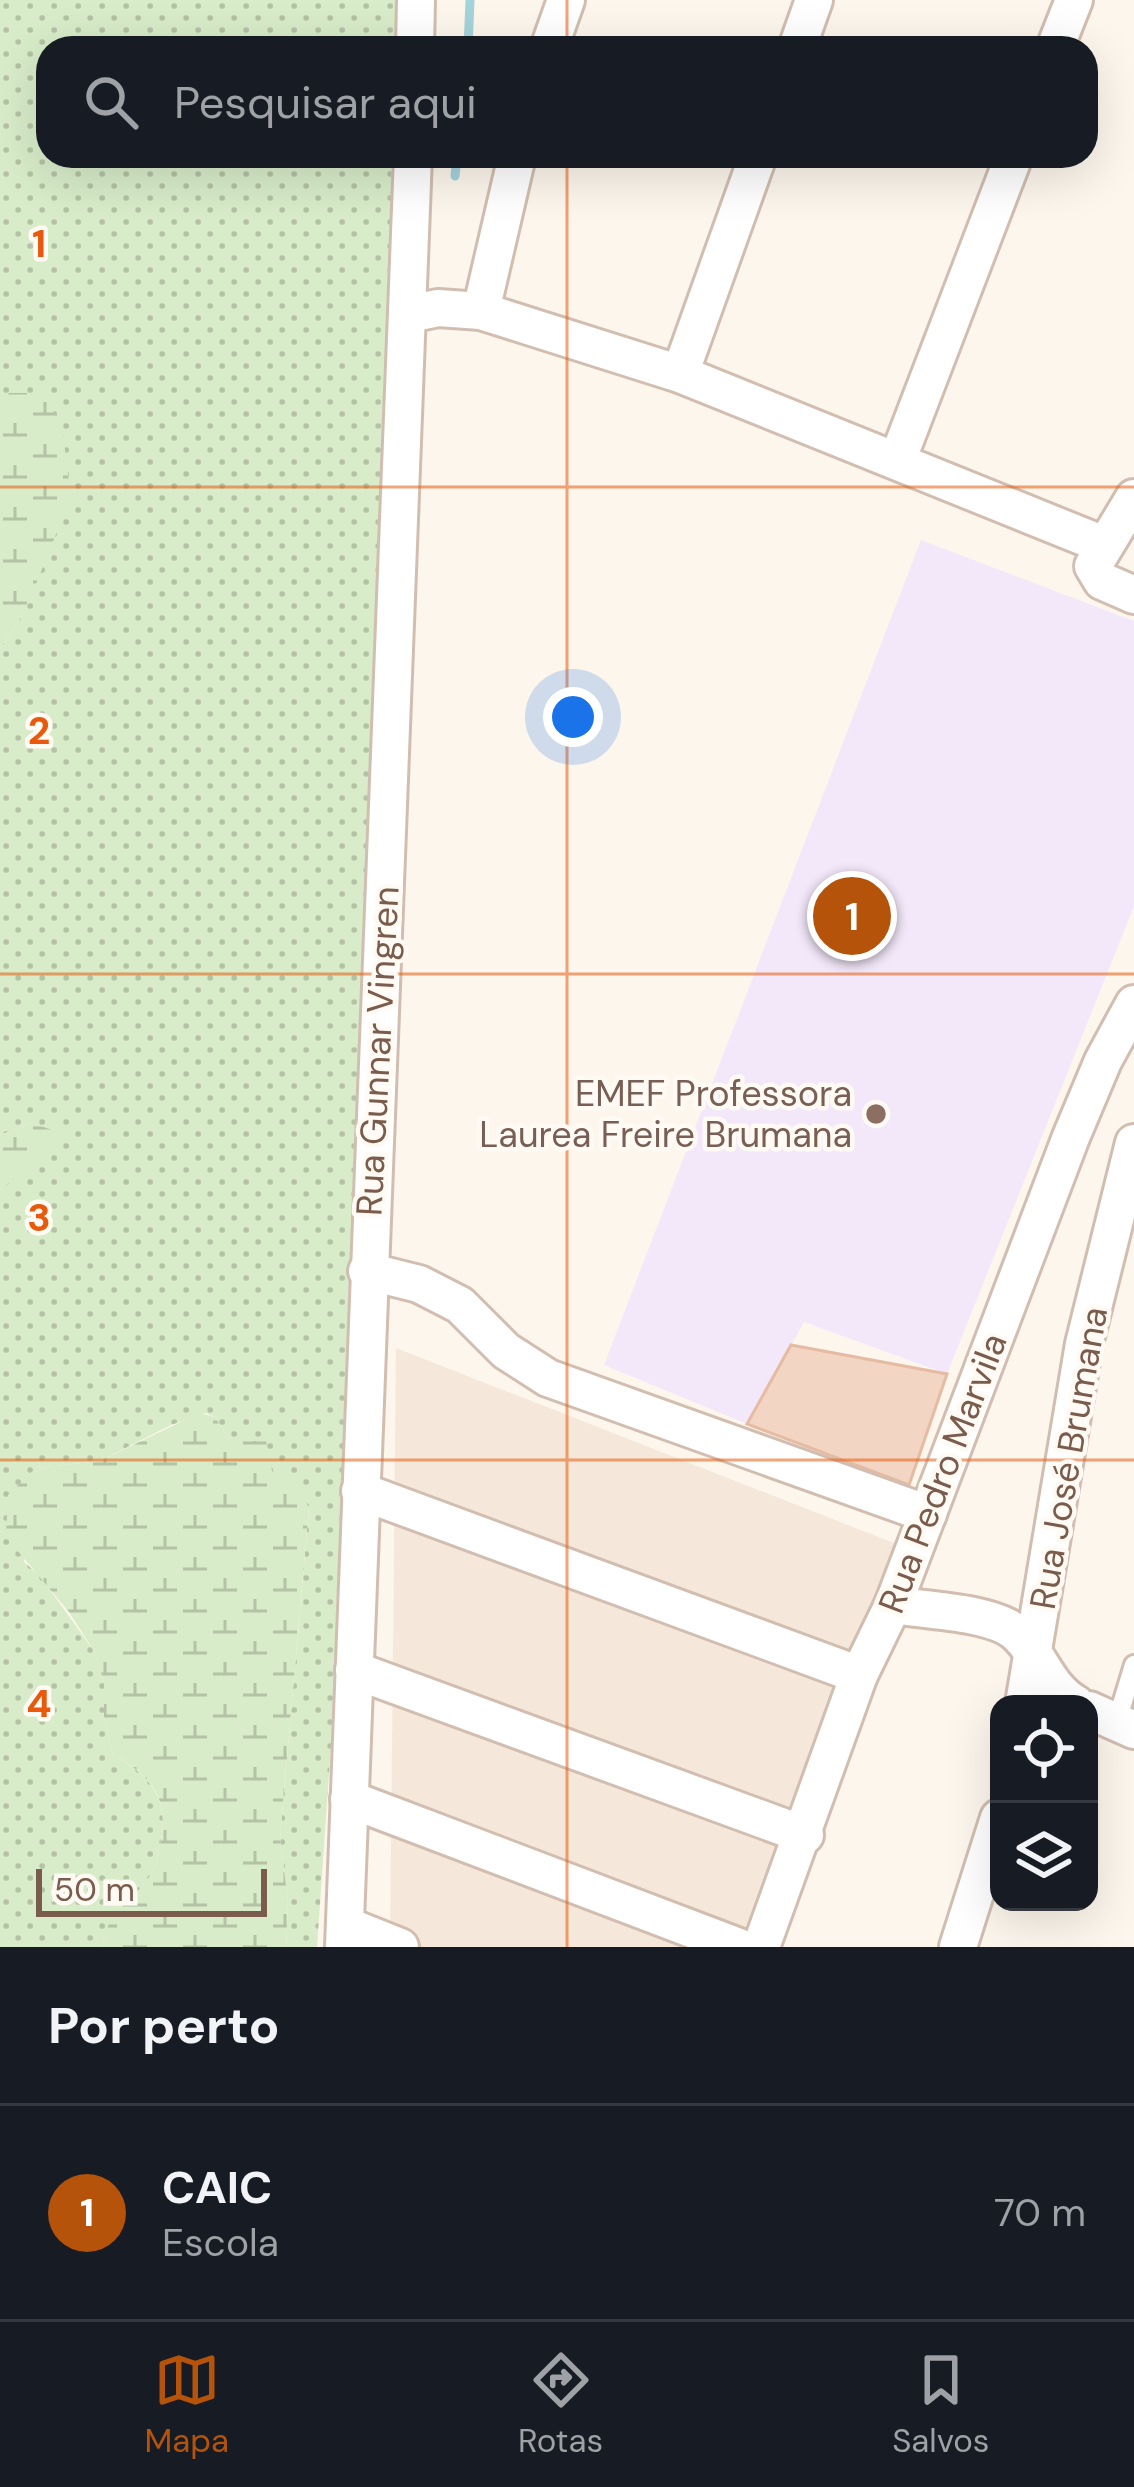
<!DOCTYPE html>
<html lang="pt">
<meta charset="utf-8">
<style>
body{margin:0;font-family:"DM Sans",sans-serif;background:#20242c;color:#f1f3f6}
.controls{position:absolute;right:36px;bottom:36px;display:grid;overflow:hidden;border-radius:24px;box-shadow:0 12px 48px #0002}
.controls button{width:108px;height:108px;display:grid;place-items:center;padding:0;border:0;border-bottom:3px solid #363941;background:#171b24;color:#f1f3f6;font:60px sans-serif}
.scale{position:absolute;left:36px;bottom:30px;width:231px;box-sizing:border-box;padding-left:12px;border:6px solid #7a5c4d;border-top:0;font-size:33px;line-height:42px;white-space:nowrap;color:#7a5c4d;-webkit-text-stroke:9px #fffaf3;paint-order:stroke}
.you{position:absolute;left:573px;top:717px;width:42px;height:42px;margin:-30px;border:9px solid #fff;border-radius:50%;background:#1a73e8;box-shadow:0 0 0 18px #1a73e833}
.badge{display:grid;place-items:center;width:78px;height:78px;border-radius:50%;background:#b45309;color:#fff;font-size:39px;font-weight:700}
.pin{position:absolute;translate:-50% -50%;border:6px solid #fff;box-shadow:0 3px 12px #0006}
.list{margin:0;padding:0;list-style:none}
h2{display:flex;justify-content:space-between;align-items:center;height:156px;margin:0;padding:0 48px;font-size:51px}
h2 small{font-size:39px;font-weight:400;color:#9ea1a6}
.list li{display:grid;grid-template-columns:78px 1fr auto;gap:36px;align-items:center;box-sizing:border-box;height:216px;padding:0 48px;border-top:3px solid #363941}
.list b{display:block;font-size:45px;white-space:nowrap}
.list p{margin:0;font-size:39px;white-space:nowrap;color:#9ea1a6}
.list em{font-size:39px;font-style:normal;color:#9ea1a6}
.icon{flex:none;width:66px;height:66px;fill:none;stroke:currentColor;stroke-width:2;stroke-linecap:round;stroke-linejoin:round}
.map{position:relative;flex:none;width:1134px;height:1947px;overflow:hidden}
.search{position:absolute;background:#171b24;box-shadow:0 12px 48px #0002;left:36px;right:36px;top:36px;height:132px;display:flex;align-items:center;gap:30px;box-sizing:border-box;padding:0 42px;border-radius:36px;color:#9ea1a6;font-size:45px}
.sheet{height:372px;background:#171b24}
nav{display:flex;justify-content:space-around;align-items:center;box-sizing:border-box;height:168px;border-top:3px solid #363941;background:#171b24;font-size:33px;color:#9ea1a6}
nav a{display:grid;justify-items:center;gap:6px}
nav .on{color:#b45309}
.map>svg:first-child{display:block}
.residential{fill:#f5e8da}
.education{fill:#f3e8fa}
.grass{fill:url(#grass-dots)}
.wetland{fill:url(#wetland-marsh)}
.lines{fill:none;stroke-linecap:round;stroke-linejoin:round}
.stream{stroke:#a5d3da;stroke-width:9}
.building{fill:#f3d5c3;stroke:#e6bba3;stroke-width:3}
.lane-casing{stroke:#d1beb0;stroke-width:24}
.street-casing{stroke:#d1beb0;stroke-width:42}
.lane{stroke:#fff;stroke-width:18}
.street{stroke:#fff;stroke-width:36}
.grid{fill:none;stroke:#e8590c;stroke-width:3;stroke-opacity:0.55}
.education-dot{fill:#8d6e63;stroke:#fffaf3;stroke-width:4.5}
.labels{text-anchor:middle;stroke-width:9;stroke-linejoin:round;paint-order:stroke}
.street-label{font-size:36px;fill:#7a5c4d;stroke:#fffaf3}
.education-label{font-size:36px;fill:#785e54;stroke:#fffaf3;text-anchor:end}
.grid-label{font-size:39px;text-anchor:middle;font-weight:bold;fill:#e8590c;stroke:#fffaf3;stroke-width:9;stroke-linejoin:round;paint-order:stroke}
</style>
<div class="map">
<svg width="1134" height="1947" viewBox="0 0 1134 1947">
<defs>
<pattern id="grass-dots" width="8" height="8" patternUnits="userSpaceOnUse" patternTransform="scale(3)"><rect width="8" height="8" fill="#d8ecc9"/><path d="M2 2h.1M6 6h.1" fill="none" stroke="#b4c2a5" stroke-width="1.8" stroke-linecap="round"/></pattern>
<pattern id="wetland-marsh" width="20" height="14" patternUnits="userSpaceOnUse" patternTransform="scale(3)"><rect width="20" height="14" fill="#d8ecc9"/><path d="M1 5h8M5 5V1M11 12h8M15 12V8" fill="none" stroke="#b4c2a5"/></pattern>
</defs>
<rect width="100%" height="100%" fill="#fdf6ec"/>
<polygon class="residential" points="396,1348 899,1545 749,1947 390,1947"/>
<polygon class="education" points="921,540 1134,621 1134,906 947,1374 804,1322 747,1424 604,1365"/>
<path class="grass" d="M0 0H396L395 48H48V156H392L362 1299 317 1947H286L288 1902 280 1837 309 1508 230 1441 215 1417 206 1413 171 1425 100 1461 36 1468 24 1562 40 1576 94 1651 104 1682V1717L113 1755C150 1775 171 1800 160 1844 158 1852 157 1864 153 1871 135 1903 108 1905 103 1947H0V1190L12 1178 32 1123 0 1135V650L25 611 10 393 0 406Z"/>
<g class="wetland">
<polygon points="9,393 42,393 62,426 71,497 25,611 0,650 0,406"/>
<polygon points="32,1123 58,1132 56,1145 0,1190 0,1135"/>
<path d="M199 1413 215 1417 230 1441H266L273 1476 289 1478 309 1507 280 1837 288 1902 286 1947H103C107 1905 135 1903 153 1871 157 1864 158 1852 160 1844 171 1800 151 1775 113 1755L104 1717V1682L94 1651 69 1612 6 1537 8 1495 36 1468 100 1461Z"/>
</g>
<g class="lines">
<g class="stream">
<polyline points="468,48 470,0"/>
<polyline points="455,176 457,156"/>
</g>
</g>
<polygon class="building" points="791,1345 947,1374 909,1485 747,1424"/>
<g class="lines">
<g class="lane-casing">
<polyline id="lane" points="1116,1724 1134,1665"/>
</g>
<g class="street-casing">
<g id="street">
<polyline points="415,48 416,0"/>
<polyline points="549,48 566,0"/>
<polyline points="797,48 814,0"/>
<polyline points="1055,48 1074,0"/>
<polyline points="481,311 517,156"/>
<polyline points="409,314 438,308 481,311 680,374 1104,545"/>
<polyline points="680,374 758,156"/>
<polyline points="897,461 1014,156"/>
<polyline points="1134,498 1093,566 1102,581 1134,595"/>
<polyline points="367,1271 419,1284 460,1305 506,1351 548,1378 928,1514"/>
<polyline points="360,1491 859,1675"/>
<path d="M893 1605C924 1610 991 1612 1015 1632 1041 1654 1046 1687 1076 1704"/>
<polyline points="354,1670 805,1835"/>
<polyline points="1024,1704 1084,1344 1134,1143"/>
<polyline points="1089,1710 1134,1730"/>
<polyline points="349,1799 739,1947"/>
<polyline points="345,1925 400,1947"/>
<polyline points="344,1947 413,156"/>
<polyline points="761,1947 859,1675 893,1605 1071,1137 1103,1061 1134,1004"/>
<polyline points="958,1947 999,1818"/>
</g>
</g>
<use href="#lane" class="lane"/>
<use href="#street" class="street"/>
</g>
<path class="grid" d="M567 0V48M567 156V1947M0 487H1134M0 974H1134M0 1460H1134"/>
<circle class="education-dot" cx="876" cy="1114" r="12"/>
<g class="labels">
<g class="street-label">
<text transform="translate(377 1051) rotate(-87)" y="13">Rua Gunnar Vingren</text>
<text transform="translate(1068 1458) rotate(-80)" y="13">Rua José Brumana</text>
<text transform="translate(942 1473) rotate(-69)" y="13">Rua Pedro Marvila</text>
</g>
<g class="education-label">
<text x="852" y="1106">EMEF Professora<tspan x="852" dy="41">Laurea Freire Brumana</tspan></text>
</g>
</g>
<g class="grid-label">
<text x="39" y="257">1</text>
<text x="39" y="744">2</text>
<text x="39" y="1231">3</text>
<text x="39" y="1717">4</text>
</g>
</svg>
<div class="controls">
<button><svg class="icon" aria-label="locate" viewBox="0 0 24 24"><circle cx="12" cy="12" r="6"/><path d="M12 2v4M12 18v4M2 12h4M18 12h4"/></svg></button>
<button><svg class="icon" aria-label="layers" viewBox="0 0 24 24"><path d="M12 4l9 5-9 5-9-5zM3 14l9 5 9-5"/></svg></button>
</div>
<div class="scale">50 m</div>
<div class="you"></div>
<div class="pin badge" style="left:852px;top:916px">1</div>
<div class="search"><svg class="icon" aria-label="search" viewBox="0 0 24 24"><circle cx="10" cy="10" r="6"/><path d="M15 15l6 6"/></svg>Pesquisar aqui</div>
</div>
<section class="sheet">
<h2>Por perto<small></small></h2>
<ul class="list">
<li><span class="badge">1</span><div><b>CAIC</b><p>Escola</p></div><em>70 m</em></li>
</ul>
</section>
<nav>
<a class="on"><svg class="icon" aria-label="map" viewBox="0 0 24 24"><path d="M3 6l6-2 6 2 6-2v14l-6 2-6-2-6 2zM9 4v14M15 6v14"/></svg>Mapa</a>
<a><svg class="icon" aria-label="directions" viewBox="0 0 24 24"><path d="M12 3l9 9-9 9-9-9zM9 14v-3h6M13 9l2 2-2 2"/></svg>Rotas</a>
<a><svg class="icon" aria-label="saved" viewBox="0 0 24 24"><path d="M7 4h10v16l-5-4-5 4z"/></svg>Salvos</a>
</nav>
